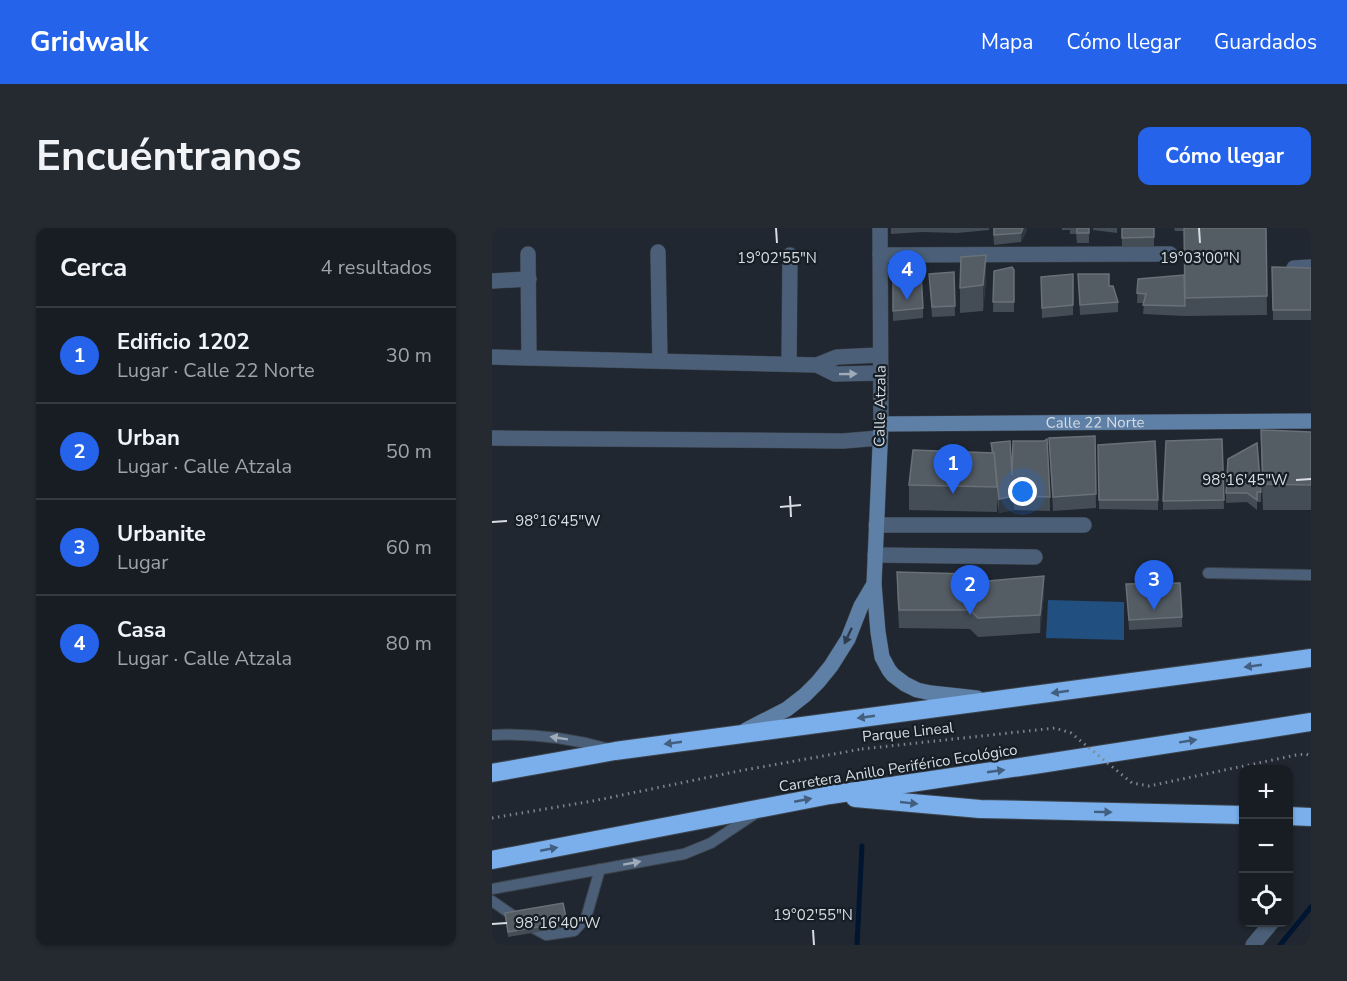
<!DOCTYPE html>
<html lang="es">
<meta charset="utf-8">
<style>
body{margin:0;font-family:"Nunito Sans",sans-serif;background:#252a31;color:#f1f3f6}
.controls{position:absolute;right:18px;bottom:18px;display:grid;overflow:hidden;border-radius:12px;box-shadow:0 2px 4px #0004}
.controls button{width:54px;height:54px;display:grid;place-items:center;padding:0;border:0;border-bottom:2px solid #363b41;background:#181d24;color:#f1f3f6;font:30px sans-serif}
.you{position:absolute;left:531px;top:264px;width:21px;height:21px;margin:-15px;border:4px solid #fff;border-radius:50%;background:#1a73e8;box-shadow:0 0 0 9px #1a73e833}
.badge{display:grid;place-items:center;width:39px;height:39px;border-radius:50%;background:#2563eb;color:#fff;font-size:20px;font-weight:700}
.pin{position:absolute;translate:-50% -50px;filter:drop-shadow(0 2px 3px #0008)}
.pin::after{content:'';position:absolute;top:32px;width:21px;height:18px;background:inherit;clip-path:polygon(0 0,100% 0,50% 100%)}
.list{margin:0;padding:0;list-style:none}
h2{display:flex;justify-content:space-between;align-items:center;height:78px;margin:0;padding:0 24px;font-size:26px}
h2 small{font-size:20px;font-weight:400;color:#9fa2a6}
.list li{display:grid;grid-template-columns:39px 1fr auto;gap:18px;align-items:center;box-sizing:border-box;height:96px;padding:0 24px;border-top:2px solid #363b41}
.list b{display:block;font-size:22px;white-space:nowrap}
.list p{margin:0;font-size:20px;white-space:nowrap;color:#9fa2a6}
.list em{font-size:20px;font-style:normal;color:#9fa2a6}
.icon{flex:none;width:33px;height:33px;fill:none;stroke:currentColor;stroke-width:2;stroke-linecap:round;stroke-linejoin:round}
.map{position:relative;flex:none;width:819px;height:717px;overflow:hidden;border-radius:12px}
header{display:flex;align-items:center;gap:36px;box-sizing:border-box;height:84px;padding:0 30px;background:#2563eb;color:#fff}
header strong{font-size:28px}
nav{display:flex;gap:33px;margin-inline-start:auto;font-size:21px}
.intro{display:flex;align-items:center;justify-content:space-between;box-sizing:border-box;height:144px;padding:0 36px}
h1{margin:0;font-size:42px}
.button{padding:15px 27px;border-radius:12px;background:#2563eb;color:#fff;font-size:21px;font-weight:700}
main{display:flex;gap:36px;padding:0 36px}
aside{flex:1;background:#181d24;border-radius:12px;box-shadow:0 2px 4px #0004}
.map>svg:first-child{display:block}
.green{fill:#214f80}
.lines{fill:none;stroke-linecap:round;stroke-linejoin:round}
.stream{stroke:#001530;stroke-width:5}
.lane-casing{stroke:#3d444d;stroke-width:12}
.street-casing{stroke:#3d444d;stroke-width:16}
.secondary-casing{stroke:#3d444d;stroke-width:16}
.highway-casing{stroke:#3d444d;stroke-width:20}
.path{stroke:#7f858c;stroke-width:3;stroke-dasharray:1.5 4.5;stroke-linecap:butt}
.lane{stroke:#4b6078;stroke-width:10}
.street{stroke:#4b6078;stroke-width:15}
.secondary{stroke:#5e80a7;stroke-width:15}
.highway{stroke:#7aafeb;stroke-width:18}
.path-bridge{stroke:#7f858c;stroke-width:3;stroke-dasharray:1.5 4.5;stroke-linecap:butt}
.wall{fill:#444c55}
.shaded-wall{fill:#2f3740}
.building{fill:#545c64;stroke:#697078;stroke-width:1.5}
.oneway{fill:#a0abb8}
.oneway2{fill:#2c3b4d}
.oneway3{fill:#435f7f}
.ticks{fill:none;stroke:#d8dde3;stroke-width:2}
.labels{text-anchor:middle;stroke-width:4.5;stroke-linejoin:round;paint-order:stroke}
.street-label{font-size:15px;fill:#d8dde3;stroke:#161e26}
.ticks-label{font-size:15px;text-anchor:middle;fill:#d8dde3;stroke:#161e26;stroke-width:4.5;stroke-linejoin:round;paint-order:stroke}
</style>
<header>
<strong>Gridwalk</strong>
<nav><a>Mapa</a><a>Cómo llegar</a><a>Guardados</a></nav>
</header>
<div class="intro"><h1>Encuéntranos</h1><a class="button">Cómo llegar</a></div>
<main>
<aside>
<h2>Cerca<small>4 resultados</small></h2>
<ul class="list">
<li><span class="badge">1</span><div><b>Edificio 1202</b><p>Lugar · Calle 22 Norte</p></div><em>30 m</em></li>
<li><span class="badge">2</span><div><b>Urban</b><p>Lugar · Calle Atzala</p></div><em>50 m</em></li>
<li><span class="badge">3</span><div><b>Urbanite</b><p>Lugar</p></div><em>60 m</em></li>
<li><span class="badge">4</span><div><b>Casa</b><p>Lugar · Calle Atzala</p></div><em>80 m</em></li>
</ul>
</aside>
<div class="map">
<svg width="819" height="717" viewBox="0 0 819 717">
<rect width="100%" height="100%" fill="#202730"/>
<polygon class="green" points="556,372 632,374 632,412 554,410"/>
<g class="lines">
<g class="stream">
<polyline points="365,717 370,618"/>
<polyline points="788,717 819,679"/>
</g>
<g class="lane-casing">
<g id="lane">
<polyline points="716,345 819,347"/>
<path d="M0 507C41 505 78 510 117 521"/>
<polyline points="0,661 192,626 219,615 264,585"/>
<polyline points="0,673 29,693 54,707 82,703 94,690 108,641"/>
</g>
</g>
<g class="street-casing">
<g id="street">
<polyline points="388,0 389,196"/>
<polyline points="166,24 168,133"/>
<polyline points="36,26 37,130"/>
<polyline points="388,27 678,26"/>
<polyline points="802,40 819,39"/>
<polyline points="0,53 37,51"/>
<polyline points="0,129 325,137 345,129 388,127"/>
<polyline points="297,136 298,27"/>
<polyline points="325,137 343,146 388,145"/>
<polyline points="0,210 351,213 388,210"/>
<polyline points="384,297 592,297"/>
<polyline points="383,327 543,329"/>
<polyline points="761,717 780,694"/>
</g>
</g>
<g class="secondary-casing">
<g id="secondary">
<path id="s1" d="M485 470 439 465 425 462 413 456 401 447 397 442 390 429 386 404 382 356 389 196 819 193"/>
<polyline points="254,502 295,481 313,467 326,454 339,438 356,411 369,378 382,356"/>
</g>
</g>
<g class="highway-casing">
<g id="highway">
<polyline points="0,545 123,523 819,430"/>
<polyline points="363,570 488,581 752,587"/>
<polyline points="796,588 819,589"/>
<polyline points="0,632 338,567 548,536 819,494"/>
</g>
</g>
<polyline class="path" points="0,590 101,573 247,543 370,521"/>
<use href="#lane" class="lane"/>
<use href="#street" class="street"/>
<use href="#secondary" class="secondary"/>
<use href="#highway" class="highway"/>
<polyline class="path-bridge" points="370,521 563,500 579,505 640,555 657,558 804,527 814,526 819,528"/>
</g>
<g class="wall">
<polygon points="399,0 497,0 497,2 465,5 430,4 399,6"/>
<polygon points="501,0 535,0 534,4 529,14 502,17"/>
<polygon points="570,0 597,0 597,15 585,15 584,6 578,6 578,2 570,2"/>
<polygon points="601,0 625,0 625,5 601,2"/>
<rect x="630" y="0" width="32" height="19"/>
<polygon points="682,0 692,0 692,3 683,3"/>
<polygon points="692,0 774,0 775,87 693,88 651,86 652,75 645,75 646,51 693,76"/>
<polygon points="780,39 819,40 819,92 781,92"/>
<polygon points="522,42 522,84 501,84 502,43"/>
<polygon points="401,43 431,80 431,90 401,93"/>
<polygon points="462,44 463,88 440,89 437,46"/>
<polygon points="581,46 581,87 550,90 549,49"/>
<polygon points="586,46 617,58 626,74 626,84 588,87"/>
<polygon points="494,52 491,83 468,85 468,60"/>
<polygon points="769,202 819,204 819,282 771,282 769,228"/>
<polygon points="603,208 604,280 561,283 557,210"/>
<polygon points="730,211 732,281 671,282 671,273"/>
<polygon points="499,215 520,247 558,269 558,283 522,282 507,285 505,271 505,284 417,282 417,257 499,225"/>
<polygon points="606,217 666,272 666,282 607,281"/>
<polygon points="769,264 769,274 765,274 765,282 755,274 734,275 734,265"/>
<polygon points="405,344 485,354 552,366 548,405 486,409 478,401 407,400 405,363"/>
<polygon points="634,356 690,389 690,399 637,402"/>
<polygon points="13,685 75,694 75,699 16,709"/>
</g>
<g class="shaded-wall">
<polygon points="531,0 535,0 534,4 529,14 529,5"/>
<polygon points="494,27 494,52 491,83 491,57"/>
<polygon points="522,268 522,282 507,285 507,271"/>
<polygon points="552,348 552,366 548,405 548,387"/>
</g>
<g class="building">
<polygon points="502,0 531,0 529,5 502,7"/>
<rect x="585" y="0" width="12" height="5"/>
<polygon points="630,0 662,0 662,9 630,10"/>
<polygon points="692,0 774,0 775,68 693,70"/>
<polygon points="494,27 491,57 468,60 469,29"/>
<polygon points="520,39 522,42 522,74 501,74 502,43"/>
<polygon points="780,39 819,40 819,82 781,82"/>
<polygon points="401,43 429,45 431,80 401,83"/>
<polygon points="462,44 463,78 440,79 437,46"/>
<polygon points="581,46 581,77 550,80 549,49"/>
<polygon points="586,46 617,46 617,58 621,58 626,74 588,77"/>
<polygon points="692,47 693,78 651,77 654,66 645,65 646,51"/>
<polygon points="769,202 819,204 819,257 771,256"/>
<polygon points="603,208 604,266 561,269 557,210"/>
<polygon points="555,211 558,269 522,268 507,271 502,225 501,225 499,215 518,213 520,247 521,213 552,213"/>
<polygon points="730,211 732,272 671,273 674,213"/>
<polygon points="663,213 666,272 607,272 606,217"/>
<polygon points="765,215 769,264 765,264 765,272 755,265 734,265 736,231"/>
<polygon points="421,222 502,225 505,259 417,257"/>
<polygon points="405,344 477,346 485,354 552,348 548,387 486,390 478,382 407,382"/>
<polygon points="688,355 690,389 637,392 634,356"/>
<polygon points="71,675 75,694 16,704 13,685"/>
</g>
<defs><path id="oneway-solid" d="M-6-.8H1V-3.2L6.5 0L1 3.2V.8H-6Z" transform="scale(1.5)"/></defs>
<g class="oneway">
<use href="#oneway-solid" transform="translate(356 146) rotate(-1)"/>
<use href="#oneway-solid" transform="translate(67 510) rotate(-171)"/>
<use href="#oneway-solid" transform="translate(140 635) rotate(-10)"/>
</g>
<use class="oneway2" href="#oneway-solid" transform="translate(356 408) rotate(115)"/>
<g class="oneway3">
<use href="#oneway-solid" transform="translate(761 438) rotate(172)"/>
<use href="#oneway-solid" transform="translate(568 464) rotate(172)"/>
<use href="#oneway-solid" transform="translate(374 489) rotate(172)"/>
<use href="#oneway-solid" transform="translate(696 513) rotate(-9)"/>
<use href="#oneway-solid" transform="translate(181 515) rotate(172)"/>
<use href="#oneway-solid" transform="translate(504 543) rotate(-8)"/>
<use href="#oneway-solid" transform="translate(311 572) rotate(-11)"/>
<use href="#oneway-solid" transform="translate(417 575) rotate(6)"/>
<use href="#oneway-solid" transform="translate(611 584) rotate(1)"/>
<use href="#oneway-solid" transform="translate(57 621) rotate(-11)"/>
</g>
<path class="ticks" d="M284 0 285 15M707 0 708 15M804 252 819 251M298 268 299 289M288 279 309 277M0 294 15 293M0 696 15 695M321 702 322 717"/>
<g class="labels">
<g class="street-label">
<text transform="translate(388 178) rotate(-89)" y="5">Calle Atzala</text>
<text dy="5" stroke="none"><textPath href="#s1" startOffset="558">Calle 22 Norte</textPath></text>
<text transform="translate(416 504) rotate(-6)" y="5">Parque Lineal</text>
<text transform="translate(406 540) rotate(-9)" y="5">Carretera Anillo Periférico Ecológico</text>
</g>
</g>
<g class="ticks-label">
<text x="285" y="35">19°02'55"N</text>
<text x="708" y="35">19°03'00"N</text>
<text x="753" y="257">98°16'45"W</text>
<text x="66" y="298">98°16'45"W</text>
<text x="321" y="692">19°02'55"N</text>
<text x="66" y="700">98°16'40"W</text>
</g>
</svg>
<div class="controls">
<button>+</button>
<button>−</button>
<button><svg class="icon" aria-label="locate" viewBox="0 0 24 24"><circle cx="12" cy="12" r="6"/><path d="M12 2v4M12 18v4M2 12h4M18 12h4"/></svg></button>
</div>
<div class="you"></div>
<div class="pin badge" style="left:461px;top:266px">1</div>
<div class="pin badge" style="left:478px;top:387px">2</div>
<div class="pin badge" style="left:662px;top:382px">3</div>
<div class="pin badge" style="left:415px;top:72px">4</div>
</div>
</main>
